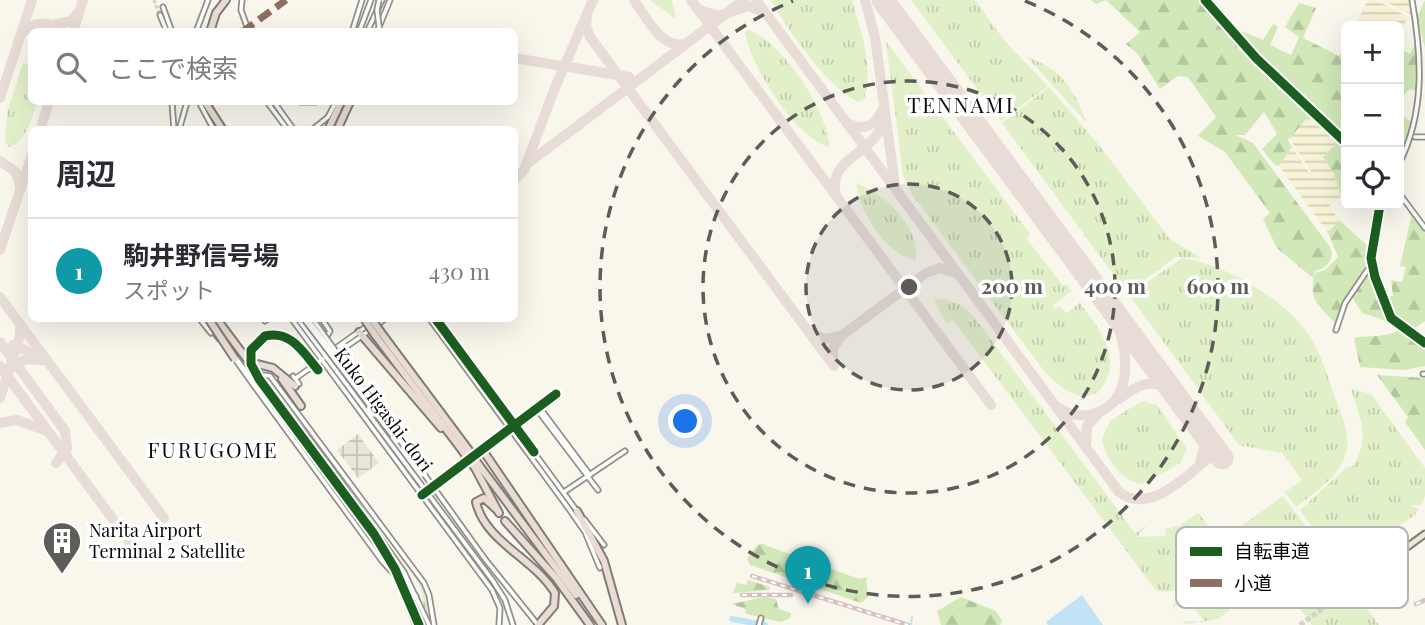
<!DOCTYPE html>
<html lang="ja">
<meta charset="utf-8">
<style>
body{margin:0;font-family:"Playfair Display","Noto Sans JP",serif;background:#f7f7f7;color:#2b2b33}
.controls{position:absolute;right:21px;top:21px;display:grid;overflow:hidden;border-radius:10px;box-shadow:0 7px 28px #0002}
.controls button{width:63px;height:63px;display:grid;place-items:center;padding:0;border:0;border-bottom:2px solid #e1e1e2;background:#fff;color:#2b2b33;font:35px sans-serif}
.you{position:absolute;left:686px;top:422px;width:24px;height:24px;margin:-18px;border:5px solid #fff;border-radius:50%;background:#1a73e8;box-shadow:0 0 0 10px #1a73e833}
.badge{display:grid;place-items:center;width:46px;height:46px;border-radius:50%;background:#0f766e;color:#fff;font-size:23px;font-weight:700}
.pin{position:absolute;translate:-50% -58px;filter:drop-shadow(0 2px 4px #0008)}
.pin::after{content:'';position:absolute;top:37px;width:24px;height:21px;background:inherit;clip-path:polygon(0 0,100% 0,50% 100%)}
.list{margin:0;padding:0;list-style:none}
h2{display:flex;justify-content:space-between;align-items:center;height:91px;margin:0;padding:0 28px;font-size:30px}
h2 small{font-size:23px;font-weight:400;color:#7c7c81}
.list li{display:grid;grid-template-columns:46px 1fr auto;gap:21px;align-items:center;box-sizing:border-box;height:105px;padding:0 28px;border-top:2px solid #e1e1e2}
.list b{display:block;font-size:26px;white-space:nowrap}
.list p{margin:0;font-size:23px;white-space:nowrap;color:#7c7c81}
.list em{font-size:23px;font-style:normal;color:#7c7c81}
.icon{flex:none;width:38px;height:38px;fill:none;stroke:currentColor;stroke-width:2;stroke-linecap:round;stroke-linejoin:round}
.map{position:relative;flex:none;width:1425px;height:625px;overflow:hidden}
.search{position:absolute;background:#fff;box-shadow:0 7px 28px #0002;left:28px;top:28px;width:490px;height:77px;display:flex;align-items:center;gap:18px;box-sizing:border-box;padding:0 24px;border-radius:10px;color:#7c7c81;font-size:26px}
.panel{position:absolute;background:#fff;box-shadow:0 7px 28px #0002;left:28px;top:126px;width:490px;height:196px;border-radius:10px}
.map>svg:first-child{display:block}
.farmland{fill:url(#farmland-rules)}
.grass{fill:url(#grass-tufts)}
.forest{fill:url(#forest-firs)}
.plaza{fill:url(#plaza-grid)}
.water{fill:#c0e4f6}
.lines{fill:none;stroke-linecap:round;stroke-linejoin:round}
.stream{stroke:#c0e4f6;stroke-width:2}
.river{stroke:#c0e4f6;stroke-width:6}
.taxiway{stroke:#e8dcd7;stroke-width:10}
.runway{stroke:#e8dcd7;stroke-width:23}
.minor-tunnel{stroke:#d5d2ca;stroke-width:3.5;stroke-dasharray:3.5 2;stroke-linecap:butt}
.major-tunnel{stroke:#d5d2ca;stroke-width:5;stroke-dasharray:5 2.5;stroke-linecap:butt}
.minor-casing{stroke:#91908b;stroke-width:7}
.major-casing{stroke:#7e7d78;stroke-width:9}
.highway-casing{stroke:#7e7d78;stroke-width:10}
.minor{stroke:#fefefc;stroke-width:3.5}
.major{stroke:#ebe6d5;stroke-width:5}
.highway{stroke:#eadcd2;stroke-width:6}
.rail-casing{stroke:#d7c2c2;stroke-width:4.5}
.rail{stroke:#fff;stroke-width:2;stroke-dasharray:5;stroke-linecap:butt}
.minor-bridge-casing{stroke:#91908b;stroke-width:7;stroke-linecap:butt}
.highway-bridge-casing{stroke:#7e7d78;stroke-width:10;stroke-linecap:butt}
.minor-bridge{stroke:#fefefc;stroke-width:3.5}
.highway-bridge{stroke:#eadcd2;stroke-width:6}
.quiet{stroke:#8d6e63;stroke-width:7;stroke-dasharray:14 7;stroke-linecap:butt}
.cycleway-casing{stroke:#fff;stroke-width:13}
.cycleway{stroke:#1b5e20;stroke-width:9}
.ring{fill:none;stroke:#5d5c58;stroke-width:3.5;stroke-dasharray:12 9}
.labels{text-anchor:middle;stroke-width:7;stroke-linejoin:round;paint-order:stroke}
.street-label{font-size:18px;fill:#090909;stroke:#fff}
.poi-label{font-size:18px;fill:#090909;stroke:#fff;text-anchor:start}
.quarter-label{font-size:21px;letter-spacing:2px;fill:#090909;stroke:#fff}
.key{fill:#fff;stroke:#b5b5b5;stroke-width:2}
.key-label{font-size:19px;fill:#090909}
.centre{fill:#5d5c58;stroke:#fff;stroke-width:3.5}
.ring-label{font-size:21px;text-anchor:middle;font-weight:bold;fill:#5d5c58;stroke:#fff;stroke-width:7;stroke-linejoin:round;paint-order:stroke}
</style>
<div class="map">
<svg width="1425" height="625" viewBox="0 0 1425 625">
<defs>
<pattern id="farmland-rules" width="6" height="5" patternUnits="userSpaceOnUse" patternTransform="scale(1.75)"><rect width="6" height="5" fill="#f7f3d7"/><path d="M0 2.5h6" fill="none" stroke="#d2cfb7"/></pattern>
<pattern id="grass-tufts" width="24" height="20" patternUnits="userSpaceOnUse" patternTransform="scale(1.75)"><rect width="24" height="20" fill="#e2f0ca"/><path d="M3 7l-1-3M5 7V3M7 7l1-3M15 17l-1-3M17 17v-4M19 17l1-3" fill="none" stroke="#c1ccac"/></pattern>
<pattern id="forest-firs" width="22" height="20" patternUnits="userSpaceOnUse" patternTransform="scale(1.75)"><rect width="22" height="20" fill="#d2e8b8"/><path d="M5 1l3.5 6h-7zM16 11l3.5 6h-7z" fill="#b3c69d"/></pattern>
<pattern id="plaza-grid" width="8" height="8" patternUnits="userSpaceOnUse" patternTransform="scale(1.75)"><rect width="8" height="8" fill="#e9e5d7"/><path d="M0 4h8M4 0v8" fill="none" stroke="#c6c3b7"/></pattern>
</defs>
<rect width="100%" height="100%" fill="#f9f6ec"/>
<g class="farmland">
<polygon points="1368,0 1376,0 1408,17 1399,35 1399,26 1356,24"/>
<polygon points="1382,0 1410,0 1412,14 1410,14"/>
<polygon points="1310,115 1340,140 1323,157 1334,174 1341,196 1329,206 1339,220 1328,233 1279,166 1292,147 1309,173 1311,171 1289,138"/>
</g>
<g class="grass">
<polygon points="650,0 672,0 676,19"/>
<path d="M771 0H852C861 29 874 70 864 99L858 102C826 85 789 32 771 0Z"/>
<polygon points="911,0 975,0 1004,40 1048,86 1001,121"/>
<path d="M749 30C785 45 826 110 830 147 797 141 748 63 745 31Z"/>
<path d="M886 41 1030 234 1027 239 1063 286 1067 284 1072 291 1053 305 1055 309 1060 306 1066 313 1080 303C1100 331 1126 360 1098 392 1077 404 1059 386 1044 371L911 193 903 175Z"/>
<path d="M1027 57C1062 69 1074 90 1087 123Z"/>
<path d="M23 63 31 66 32 102H37C32 117 27 142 9 147L5 142 7 112Z"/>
<polygon points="1049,87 1099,145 1169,238 1201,258 1176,257 1127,293 1002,123"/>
<path d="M856 183C886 194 920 227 916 261 885 253 860 213 856 183Z"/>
<path d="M1182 258C1226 264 1291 302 1313 342 1323 359 1328 379 1335 397 1342 417 1353 438 1344 459 1335 480 1313 494 1296 507L1285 492 1302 480 1282 453 1239 445 1129 295Z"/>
<path d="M944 299 963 306 974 317 1135 533 1147 525 1137 537 1166 536 1165 529 1178 526 1204 558 1243 535 1273 577 1218 619 1186 624 1183 621 1205 622 1186 598 1174 607 1179 615 1172 605 1250 549 1244 539C1221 552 1181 604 1155 589L953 320 947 324 934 300Z"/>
<path d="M1351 389 1371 394 1425 468V496L1421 505H1411L1418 509 1415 515 1339 566 1300 510 1346 468 1353 466C1371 437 1360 419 1351 389Z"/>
<path d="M1142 401 1157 405 1187 449 1180 463 1142 484C1122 482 1105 459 1102 439L1110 421Z"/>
<polygon points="1283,496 1284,497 1379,625 1312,625 1245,533 1238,534 1205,555 1180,525 1198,513 1221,541"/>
<path d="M401 554 427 590 432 625C423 616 424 596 418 583 413 573 405 565 398 556Z"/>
</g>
<g class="forest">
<path d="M1091 0H1202L1221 27 1310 115 1288 140 1292 147 1279 166 1274 164 1262 149 1277 134 1264 112 1245 135H1235L1253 143 1330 247C1336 259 1326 269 1315 271L1313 278 1277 248 1263 219 1270 213 1225 152 1198 136 1216 117 1188 77 1178 76 1160 89 1137 53 1126 44 1140 32 1106 0 1096 4Z"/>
<polygon points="1425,0 1425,48 1417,17"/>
<polygon points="1299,3 1316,8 1303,38 1339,56 1346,42 1346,137 1236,35 1239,30 1263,40 1273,24 1278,27 1270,45 1291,55 1299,37 1285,27"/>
<polygon points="1416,42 1421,76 1419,91 1410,89 1399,99 1399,56 1402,50 1410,54"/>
<polygon points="1399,112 1413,124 1405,147 1399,141"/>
<polygon points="1340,140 1346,146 1346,192 1341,196 1334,174 1323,157"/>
<polygon points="1412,213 1425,233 1425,321 1411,331 1394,319 1385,298 1393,296 1391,280 1402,282 1406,267 1400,266"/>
<path d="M1339 220 1370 248C1369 270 1344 299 1336 324 1318 304 1308 301 1315 273L1325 270 1338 257 1328 233Z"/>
<polygon points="1371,268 1390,322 1362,313 1352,297"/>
<path d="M1400 330 1425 346V366L1405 370 1360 367 1354 338C1371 335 1384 338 1400 330Z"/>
<polygon points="1377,375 1425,378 1425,450 1405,422 1408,417"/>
<polygon points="762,544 859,579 866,577 868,597 861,603 750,565 747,558 757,545"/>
<polygon points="748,580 770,587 769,590 733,593 737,583 746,585"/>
<polygon points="763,597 776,599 779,609 791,613 790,618 781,622 746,614 745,609 732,604"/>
<polygon points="961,597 996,611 1002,621 1000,625 941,625 937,611"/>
</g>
<polygon class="plaza" points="358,434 379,463 358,478 337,450"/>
<polygon class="water" points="1082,595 1103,625 1048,625 1046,622"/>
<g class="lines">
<polyline class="stream" points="911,625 912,617"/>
<polyline class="river" points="732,619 765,625"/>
<g class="taxiway">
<path d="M634 0C646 17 661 49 685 44"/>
<polyline points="691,0 991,405"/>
<path d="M756 0 1119 492C1152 517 1192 470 1217 451"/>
<polyline points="865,0 875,37 895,186"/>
<polyline points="700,10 718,16 748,6 764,12"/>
<polyline points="587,15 586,26 590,37 834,366"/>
<polyline points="53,25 71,21 80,10"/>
<polyline points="73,32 83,0"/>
<path d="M22 33C34 21 48 20 61 32"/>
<polyline points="514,58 629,77"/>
<polyline points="0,98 32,0"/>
<path d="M848 123C862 131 874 127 881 112"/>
<polyline points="40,130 49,102"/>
<polyline points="0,161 16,172 20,187"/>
<polyline points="527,164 744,0"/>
<polyline points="514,180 524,170 554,90 593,0"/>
<path d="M836 194C826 158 877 153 883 121"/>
<polyline points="0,250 32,155"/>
<polyline points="0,297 164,518"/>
<polyline points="811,333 825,339 841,336"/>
<polyline points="0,342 65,431 67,449 56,463"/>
<polyline points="13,345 44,358"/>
<polyline points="833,362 833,348 841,336 926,273 940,268 956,273"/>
<polyline points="0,366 140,556"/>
<polyline points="11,368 26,359 42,360"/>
<polyline points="0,398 20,336 20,325"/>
<path d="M1119 399C1137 385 1153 376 1174 393"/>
<path d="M1059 408C1070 415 1083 418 1096 413 1137 399 1127 343 1113 313"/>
<polyline points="0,423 17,420 47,431"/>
<polyline points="1086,446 1087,426 1098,414"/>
<polyline points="1200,462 1205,444 1201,430"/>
</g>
<polyline class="runway" points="883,0 1222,458"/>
<polyline class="minor-tunnel" points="154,0 160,15"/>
<polyline class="major-tunnel" points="1300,625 1358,583"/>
<g class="minor-casing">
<g id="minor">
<polyline points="242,0 241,10 249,32"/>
<polyline points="1205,0 1256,58 1346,143"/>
<polyline points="163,7 172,32"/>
<polyline points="160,15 167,32"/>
<polyline points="196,32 208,0"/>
<polyline points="352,32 362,0"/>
<polyline points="359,32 371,0"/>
<polyline points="367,32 382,0"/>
<polyline points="377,32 390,0"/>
<polyline points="172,102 174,130"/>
<polyline points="199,102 214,130"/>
<polyline points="267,102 288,130"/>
<polyline points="274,102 294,130"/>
<polyline points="300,102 316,102"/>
<polyline points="179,130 187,102"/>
<polyline points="312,130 328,117 336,102"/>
<polyline points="1415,137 1425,137"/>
<path d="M1399 164C1425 112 1422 58 1412 0"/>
<polyline points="1399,193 1425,228"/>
<polyline points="1380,205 1371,258 1375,277 1391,318 1425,343"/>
<polyline points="199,318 211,333"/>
<polyline points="203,318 219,339"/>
<polyline points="291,318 492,590 500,608 499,625"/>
<polyline points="297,318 493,581 505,600 513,625"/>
<polyline points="321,318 330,331 327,336 323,335"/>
<polyline points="429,318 569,509 585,532 600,568"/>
<polyline points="435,318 577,511"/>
<polyline points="265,321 269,318"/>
<polyline points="376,326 386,318"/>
<polyline points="1336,330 1345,303 1371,265"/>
<polyline points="333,350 367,326"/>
<polyline points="336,354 370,330"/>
<polyline points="236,358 389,566"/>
<polyline points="237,362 252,383"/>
<polyline points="249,373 270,376 424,583 429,595 434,625"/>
<polyline points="1423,374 1425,374"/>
<polyline points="293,376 299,384"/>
<polyline points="351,377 365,394"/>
<polyline points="296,378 323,359"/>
<polyline points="267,387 325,460 404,572 429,625"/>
<polyline points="540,408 590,475"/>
<polyline points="538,411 598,490"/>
<polyline points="473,455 556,394"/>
<polyline points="425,490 467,459"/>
<polyline points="564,492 625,451"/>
<polyline points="427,493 557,397"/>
<polyline points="584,519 604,545"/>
<polyline points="485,559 538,625"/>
<polyline points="400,580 416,596"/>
<polyline points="759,625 761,618"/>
</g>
</g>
<g class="major-casing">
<polyline id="major" points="1358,583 1425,534"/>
</g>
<g class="highway-casing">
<g id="highway">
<polyline points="210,32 216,13 226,0"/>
<polyline points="205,102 223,130"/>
<polyline points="328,130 341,102"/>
<polyline points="337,130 350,102"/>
<polyline points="216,318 249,362 273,368 295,386"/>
<polyline points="380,331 468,449"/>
<polyline points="359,332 441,428"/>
<polyline points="375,335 464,453"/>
<polyline points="282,379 301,406"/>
<polyline points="484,452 602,625"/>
<polyline points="479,465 576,595"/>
<polyline points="475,468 499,513"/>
<path d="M497 510 484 498 476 502C485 542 535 559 555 593L554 606 538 625"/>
<polyline points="577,511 604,561 622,625"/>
<polyline points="505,521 556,578 590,625"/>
<polyline points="411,609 417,625"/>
</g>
</g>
<use href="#minor" class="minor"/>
<use href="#major" class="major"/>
<use href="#highway" class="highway"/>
<g class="rail-casing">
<g id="rail">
<polyline points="752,576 908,625"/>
<polyline points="742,595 791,595"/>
<polyline points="1416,604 1425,600"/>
</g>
</g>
<use href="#rail" class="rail"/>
<g class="minor-bridge-casing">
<g id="minor-bridge">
<polyline points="379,0 377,10 379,26"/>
<polyline points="303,318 393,436"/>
<polyline points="307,318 351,377"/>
<polyline points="312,318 485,559"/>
<path d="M318 370C303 352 291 330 265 336L251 350V364L259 379 374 534 395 569 411 609"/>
<polyline points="252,383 382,561 397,577"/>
<polyline points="256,386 269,397"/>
</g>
</g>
<g class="highway-bridge-casing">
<g id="highway-bridge">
<polyline points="208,318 235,359"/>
<polyline points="371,318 380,331"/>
<polyline points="365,320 375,335"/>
<polyline points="468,449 479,465"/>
<polyline points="464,453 475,468"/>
</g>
</g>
<use href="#minor-bridge" class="minor-bridge"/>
<use href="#highway-bridge" class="highway-bridge"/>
<polyline class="quiet" points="242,32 286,0"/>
<g class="cycleway-casing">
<g id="cycleway">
<polyline points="1205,0 1256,58 1346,143"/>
<polyline points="1380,205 1371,258 1375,277 1391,318 1425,343"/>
<polyline points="435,318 534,452"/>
<path d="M318 370C303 352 291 330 265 336L251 350V364L259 379 374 534 395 569 419 625"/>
<polyline points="422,495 556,394"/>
</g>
</g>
<use href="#cycleway" class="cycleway"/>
</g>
<circle cx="909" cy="287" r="103" fill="#5d5c58" fill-opacity=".12"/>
<g class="ring">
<circle cx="909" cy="287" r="103"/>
<circle cx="909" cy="287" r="206"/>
<path d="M1025 1A309 309 0 1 1 793 1"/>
</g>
<defs>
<g id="building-pin" transform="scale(2.0125)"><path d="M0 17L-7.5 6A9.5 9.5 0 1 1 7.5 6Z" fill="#5d5c58" stroke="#fff"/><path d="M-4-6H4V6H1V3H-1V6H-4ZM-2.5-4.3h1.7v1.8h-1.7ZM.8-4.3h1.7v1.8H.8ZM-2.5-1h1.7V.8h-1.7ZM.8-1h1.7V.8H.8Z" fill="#fff"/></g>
</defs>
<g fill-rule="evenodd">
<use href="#building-pin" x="62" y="541"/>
</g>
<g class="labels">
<g class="street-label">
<text transform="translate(383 410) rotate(53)" y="6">Kuko Higashi-dori</text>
</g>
<g class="poi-label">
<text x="89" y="537">Narita Airport<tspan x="89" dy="21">Terminal 2 Satellite</tspan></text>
</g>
<g class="quarter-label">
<text x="961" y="113">TENNAMI</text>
<text x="213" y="458">FURUGOME</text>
</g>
</g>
<rect x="1176" y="527" width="232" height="81" rx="10" class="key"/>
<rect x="1190" y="547" width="32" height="9" fill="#1b5e20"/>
<rect x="1190" y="579" width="32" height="8" fill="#8d6e63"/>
<g class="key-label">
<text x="1234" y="558">自転車道</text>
<text x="1234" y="590">小道</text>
</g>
<circle cx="909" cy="287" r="10" class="centre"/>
<g class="ring-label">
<text x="1012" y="294">200 m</text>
<text x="1115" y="294">400 m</text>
<text x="1218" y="294">600 m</text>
</g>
</svg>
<div class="controls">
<button>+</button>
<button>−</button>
<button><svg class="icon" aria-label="locate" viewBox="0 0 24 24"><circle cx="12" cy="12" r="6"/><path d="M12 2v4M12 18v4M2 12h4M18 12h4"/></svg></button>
</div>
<div class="you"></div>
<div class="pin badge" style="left:808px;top:604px;background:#0f9aa8">1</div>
<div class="search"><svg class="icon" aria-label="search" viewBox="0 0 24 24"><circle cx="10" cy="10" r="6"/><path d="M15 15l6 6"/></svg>ここで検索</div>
<section class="panel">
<h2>周辺<small></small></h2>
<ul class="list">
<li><span class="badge" style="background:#0f9aa8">1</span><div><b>駒井野信号場</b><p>スポット</p></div><em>430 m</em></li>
</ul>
</section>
</div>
